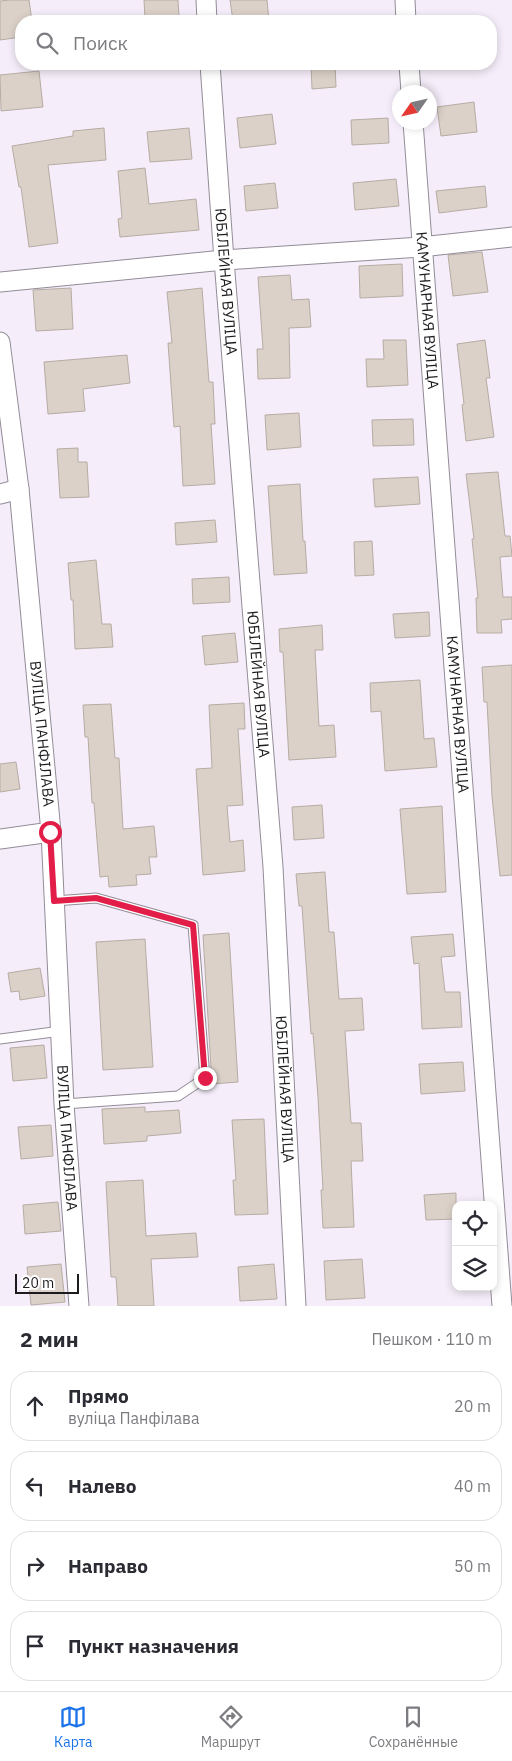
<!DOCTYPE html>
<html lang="ru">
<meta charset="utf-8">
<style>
body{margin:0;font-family:"IBM Plex Sans",sans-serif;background:#f7f7f7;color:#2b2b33}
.controls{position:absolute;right:15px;bottom:15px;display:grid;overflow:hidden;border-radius:10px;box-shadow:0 2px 8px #0003}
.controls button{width:45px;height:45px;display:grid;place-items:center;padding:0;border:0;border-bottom:1px solid #e1e1e2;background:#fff;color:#2b2b33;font:25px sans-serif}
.compass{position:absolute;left:392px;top:85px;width:45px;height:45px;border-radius:50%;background:#fff;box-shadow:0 2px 8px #0003;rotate:236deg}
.scale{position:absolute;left:15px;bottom:12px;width:64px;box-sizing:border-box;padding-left:5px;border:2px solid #1e1b1f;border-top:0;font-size:14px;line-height:18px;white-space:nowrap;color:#1e1b1f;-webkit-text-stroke:4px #fff;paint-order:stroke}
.stop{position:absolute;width:15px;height:15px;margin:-11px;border:4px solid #e11d48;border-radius:50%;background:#fff}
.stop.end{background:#e11d48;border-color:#fff;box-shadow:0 1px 5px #0008}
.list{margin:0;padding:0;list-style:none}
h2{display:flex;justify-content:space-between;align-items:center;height:65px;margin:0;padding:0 20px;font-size:21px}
h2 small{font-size:16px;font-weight:400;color:#7c7c81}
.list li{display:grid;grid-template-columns:32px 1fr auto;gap:15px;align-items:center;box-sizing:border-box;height:70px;margin:0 10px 10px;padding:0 10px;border:1px solid #e1e1e2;border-radius:20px}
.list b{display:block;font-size:19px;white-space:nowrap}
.list p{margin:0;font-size:16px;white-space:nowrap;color:#7c7c81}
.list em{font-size:16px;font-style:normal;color:#7c7c81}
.icon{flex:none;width:28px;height:28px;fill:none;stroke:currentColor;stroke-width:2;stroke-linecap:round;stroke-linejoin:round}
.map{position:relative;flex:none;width:512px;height:1306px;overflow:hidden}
.search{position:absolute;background:#fff;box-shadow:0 2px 8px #0003;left:15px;right:15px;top:15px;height:55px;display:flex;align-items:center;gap:12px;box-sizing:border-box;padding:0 18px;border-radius:20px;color:#7c7c81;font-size:19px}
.sheet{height:385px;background:#fff}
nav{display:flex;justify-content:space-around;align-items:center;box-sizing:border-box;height:70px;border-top:1px solid #e1e1e2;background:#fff;font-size:14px;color:#7c7c81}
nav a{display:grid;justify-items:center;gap:2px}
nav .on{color:#1a73e8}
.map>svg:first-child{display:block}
.building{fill:#dbd1c8;stroke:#b6aca4}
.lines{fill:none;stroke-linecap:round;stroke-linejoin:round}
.lane-casing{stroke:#938c97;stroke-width:11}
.street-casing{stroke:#938c97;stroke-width:21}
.lane{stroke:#fff;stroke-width:9}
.street{stroke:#fff;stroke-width:19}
.route{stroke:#e11d48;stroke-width:6}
.labels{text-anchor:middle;stroke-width:5;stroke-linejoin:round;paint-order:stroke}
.street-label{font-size:15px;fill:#1e1b1f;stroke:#fff}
</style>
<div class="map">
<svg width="512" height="1306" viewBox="0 0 512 1306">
<rect width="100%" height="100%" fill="#f5eefa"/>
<g class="building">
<polygon points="10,0 29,0 32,21 21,21 21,37 0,40 0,1"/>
<polygon points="144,0 178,0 179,16 145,18"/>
<polygon points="230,0 267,0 269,21 233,21"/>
<polygon points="311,64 335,64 336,87 312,89"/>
<polygon points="39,71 43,107 1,111 0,75"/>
<polygon points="474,102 477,132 441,136 437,107"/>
<polygon points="272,114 276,144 240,148 237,118"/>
<polygon points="388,118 389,143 352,145 351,120"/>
<polygon points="104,128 106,160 48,165 58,243 29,247 21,187 19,187 12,146 73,136 73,131"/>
<polygon points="189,128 192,159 150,162 147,132"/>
<polygon points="145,168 149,204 196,199 199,230 120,237 118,219 122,218 118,171"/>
<polygon points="396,179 399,206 355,210 353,183"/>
<polygon points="275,183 278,208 246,211 244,186"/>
<polygon points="485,186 487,207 439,213 436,191"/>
<polygon points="482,252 488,292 453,296 448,255"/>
<polygon points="402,264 403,296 360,298 359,266"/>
<polygon points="290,275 292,300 309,299 311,327 289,328 290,378 258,379 257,349 263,349 258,277"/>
<polygon points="71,288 73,329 36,331 33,290"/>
<polygon points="202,288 209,382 213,382 215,424 211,424 215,484 183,486 180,426 174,427 168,343 172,343 167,292"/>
<polygon points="383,340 406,340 408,385 367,387 366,359 384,359"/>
<polygon points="485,340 490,378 486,378 494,437 466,441 462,405 464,404 457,344"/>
<polygon points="127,355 130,383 83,389 85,411 48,414 44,362"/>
<polygon points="299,413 301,447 267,450 265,415"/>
<polygon points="413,419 414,445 373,446 372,420"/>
<polygon points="78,448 78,462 87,462 89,497 60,498 57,449"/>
<polygon points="498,472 505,536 510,536 512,556 500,557 503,597 512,597 512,619 501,620 502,633 477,633 476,598 478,598 472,539 474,539 466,474"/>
<polygon points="418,477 420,504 375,507 373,479"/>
<polygon points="300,484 303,541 305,541 307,573 274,575 268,486"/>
<polygon points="215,520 217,542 176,545 175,523"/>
<polygon points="372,541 374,575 355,576 354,542"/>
<polygon points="96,560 102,624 111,624 113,647 75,649 73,600 71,600 68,563"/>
<polygon points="229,577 230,602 193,604 192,579"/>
<polygon points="429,612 430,636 395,638 393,614"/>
<polygon points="322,625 323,650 315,650 319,726 334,725 336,757 289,760 283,652 280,652 279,629"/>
<polygon points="235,633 238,662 205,665 202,636"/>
<polygon points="512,665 512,875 500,876 492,796 487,702 484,702 482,667"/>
<polygon points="420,680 424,739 434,738 437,767 385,771 381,711 371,712 370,683"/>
<polygon points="244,703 245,729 238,729 243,805 227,806 230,842 243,840 245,871 203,875 196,769 212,768 209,705"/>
<polygon points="111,704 115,758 119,758 123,829 154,826 157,857 149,857 151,874 136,875 137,885 109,887 108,876 100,877 94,803 92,803 88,737 85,737 83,705"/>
<polygon points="16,762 20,789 0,792 0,764"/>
<polygon points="322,805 324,838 294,840 292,807"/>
<polygon points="442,806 446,892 407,894 400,809"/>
<polygon points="325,872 329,932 334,932 339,999 362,998 364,1030 345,1031 351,1123 361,1123 363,1161 351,1161 354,1227 323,1228 321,1190 323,1190 318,1097 313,1033 311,1034 302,906 299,906 296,874"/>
<polygon points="229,933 238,1082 212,1084 203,935"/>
<polygon points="453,934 455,956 441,957 445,992 460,992 462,1027 422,1029 419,963 414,964 411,937"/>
<polygon points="145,939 153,1067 103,1070 96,942"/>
<polygon points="40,968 45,996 20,1000 19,991 11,992 8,973"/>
<polygon points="44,1045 47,1078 13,1081 10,1048"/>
<polygon points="463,1062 465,1091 421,1094 419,1064"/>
<polygon points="145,1107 145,1112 179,1110 181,1133 147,1136 147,1141 104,1144 102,1109"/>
<polygon points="264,1119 268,1214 235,1215 233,1180 236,1180 232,1120"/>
<polygon points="51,1125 53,1156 21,1159 18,1127"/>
<polygon points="143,1180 146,1236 196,1233 198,1257 151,1259 154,1306 118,1306 116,1277 111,1277 106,1182"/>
<polygon points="456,1193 456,1219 426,1220 424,1195"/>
<polygon points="58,1202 61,1231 25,1234 23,1205"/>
<polygon points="362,1259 365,1298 326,1300 324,1261"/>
<polygon points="61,1264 65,1302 31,1305 27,1267"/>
<polygon points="274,1264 277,1299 240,1301 238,1267"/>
</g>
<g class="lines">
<g class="lane-casing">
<g id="lane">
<polyline points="54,901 96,898 193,925 205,1078 178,1096 64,1104"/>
<polyline points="0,1039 61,1031"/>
</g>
</g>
<g class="street-casing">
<g id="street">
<polyline points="206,0 207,21"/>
<polyline points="405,0 406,21"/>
<path id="s1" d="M210 64 224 260 273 867 296 1306"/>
<polyline points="409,64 411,92"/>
<path id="s2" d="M413 122 502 1306"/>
<polyline points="0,282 224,260 421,247 512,237"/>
<path id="s3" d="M0 342 19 489 51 832 64 1104 79 1306"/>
<polyline points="0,494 19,489"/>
<polyline points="0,839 51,832"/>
</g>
</g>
<use href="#lane" class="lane"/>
<use href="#street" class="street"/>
</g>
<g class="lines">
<polyline class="route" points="50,832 54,901 96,898 193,925 205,1078"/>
</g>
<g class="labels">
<g class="street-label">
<text dy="5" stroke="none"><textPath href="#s1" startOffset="218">ЮБІЛЕЙНАЯ ВУЛІЦА</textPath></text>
<text dy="5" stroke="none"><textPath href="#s2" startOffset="189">КАМУНАРНАЯ ВУЛІЦА</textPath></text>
<text dy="5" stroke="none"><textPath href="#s1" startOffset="622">ЮБІЛЕЙНАЯ ВУЛІЦА</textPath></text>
<text dy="5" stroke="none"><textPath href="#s2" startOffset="594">КАМУНАРНАЯ ВУЛІЦА</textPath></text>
<text dy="5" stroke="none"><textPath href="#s3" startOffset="394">ВУЛІЦА ПАНФІЛАВА</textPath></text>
<text dy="5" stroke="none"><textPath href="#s1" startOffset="1028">ЮБІЛЕЙНАЯ ВУЛІЦА</textPath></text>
<text dy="5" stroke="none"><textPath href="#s3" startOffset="799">ВУЛІЦА ПАНФІЛАВА</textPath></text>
</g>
</g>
</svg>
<div class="controls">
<button><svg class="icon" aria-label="locate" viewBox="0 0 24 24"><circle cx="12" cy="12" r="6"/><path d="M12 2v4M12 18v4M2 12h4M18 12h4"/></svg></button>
<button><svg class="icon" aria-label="layers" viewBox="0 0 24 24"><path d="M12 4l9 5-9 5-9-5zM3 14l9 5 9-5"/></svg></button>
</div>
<svg class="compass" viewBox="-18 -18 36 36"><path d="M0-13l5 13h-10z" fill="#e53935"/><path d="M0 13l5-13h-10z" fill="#7c7c81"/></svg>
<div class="scale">20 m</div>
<div class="stop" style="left:50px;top:832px"></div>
<div class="stop end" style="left:205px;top:1078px"></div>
<div class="search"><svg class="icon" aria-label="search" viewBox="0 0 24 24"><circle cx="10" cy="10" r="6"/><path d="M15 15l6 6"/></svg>Поиск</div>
</div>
<section class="sheet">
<h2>2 мин<small>Пешком · 110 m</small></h2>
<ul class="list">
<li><svg class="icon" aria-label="ahead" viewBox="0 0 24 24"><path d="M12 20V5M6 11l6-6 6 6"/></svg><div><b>Прямо</b><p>вуліца Панфілава</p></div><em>20 m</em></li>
<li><svg class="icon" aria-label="left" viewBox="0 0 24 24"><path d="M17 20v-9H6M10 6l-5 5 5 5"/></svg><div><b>Налево</b></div><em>40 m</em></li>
<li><svg class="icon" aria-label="right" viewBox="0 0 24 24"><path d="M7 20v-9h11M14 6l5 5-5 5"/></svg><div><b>Направо</b></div><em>50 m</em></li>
<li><svg class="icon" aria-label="arrive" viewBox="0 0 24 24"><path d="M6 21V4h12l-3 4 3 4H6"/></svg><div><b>Пункт назначения</b></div></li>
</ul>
</section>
<nav>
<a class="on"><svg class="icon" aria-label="map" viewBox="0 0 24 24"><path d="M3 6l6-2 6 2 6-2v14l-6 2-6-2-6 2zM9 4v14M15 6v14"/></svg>Карта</a>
<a><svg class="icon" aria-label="directions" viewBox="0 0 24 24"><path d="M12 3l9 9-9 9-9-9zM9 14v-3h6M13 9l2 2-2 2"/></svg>Маршрут</a>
<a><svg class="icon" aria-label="saved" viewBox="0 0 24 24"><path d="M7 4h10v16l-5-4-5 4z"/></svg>Сохранённые</a>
</nav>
